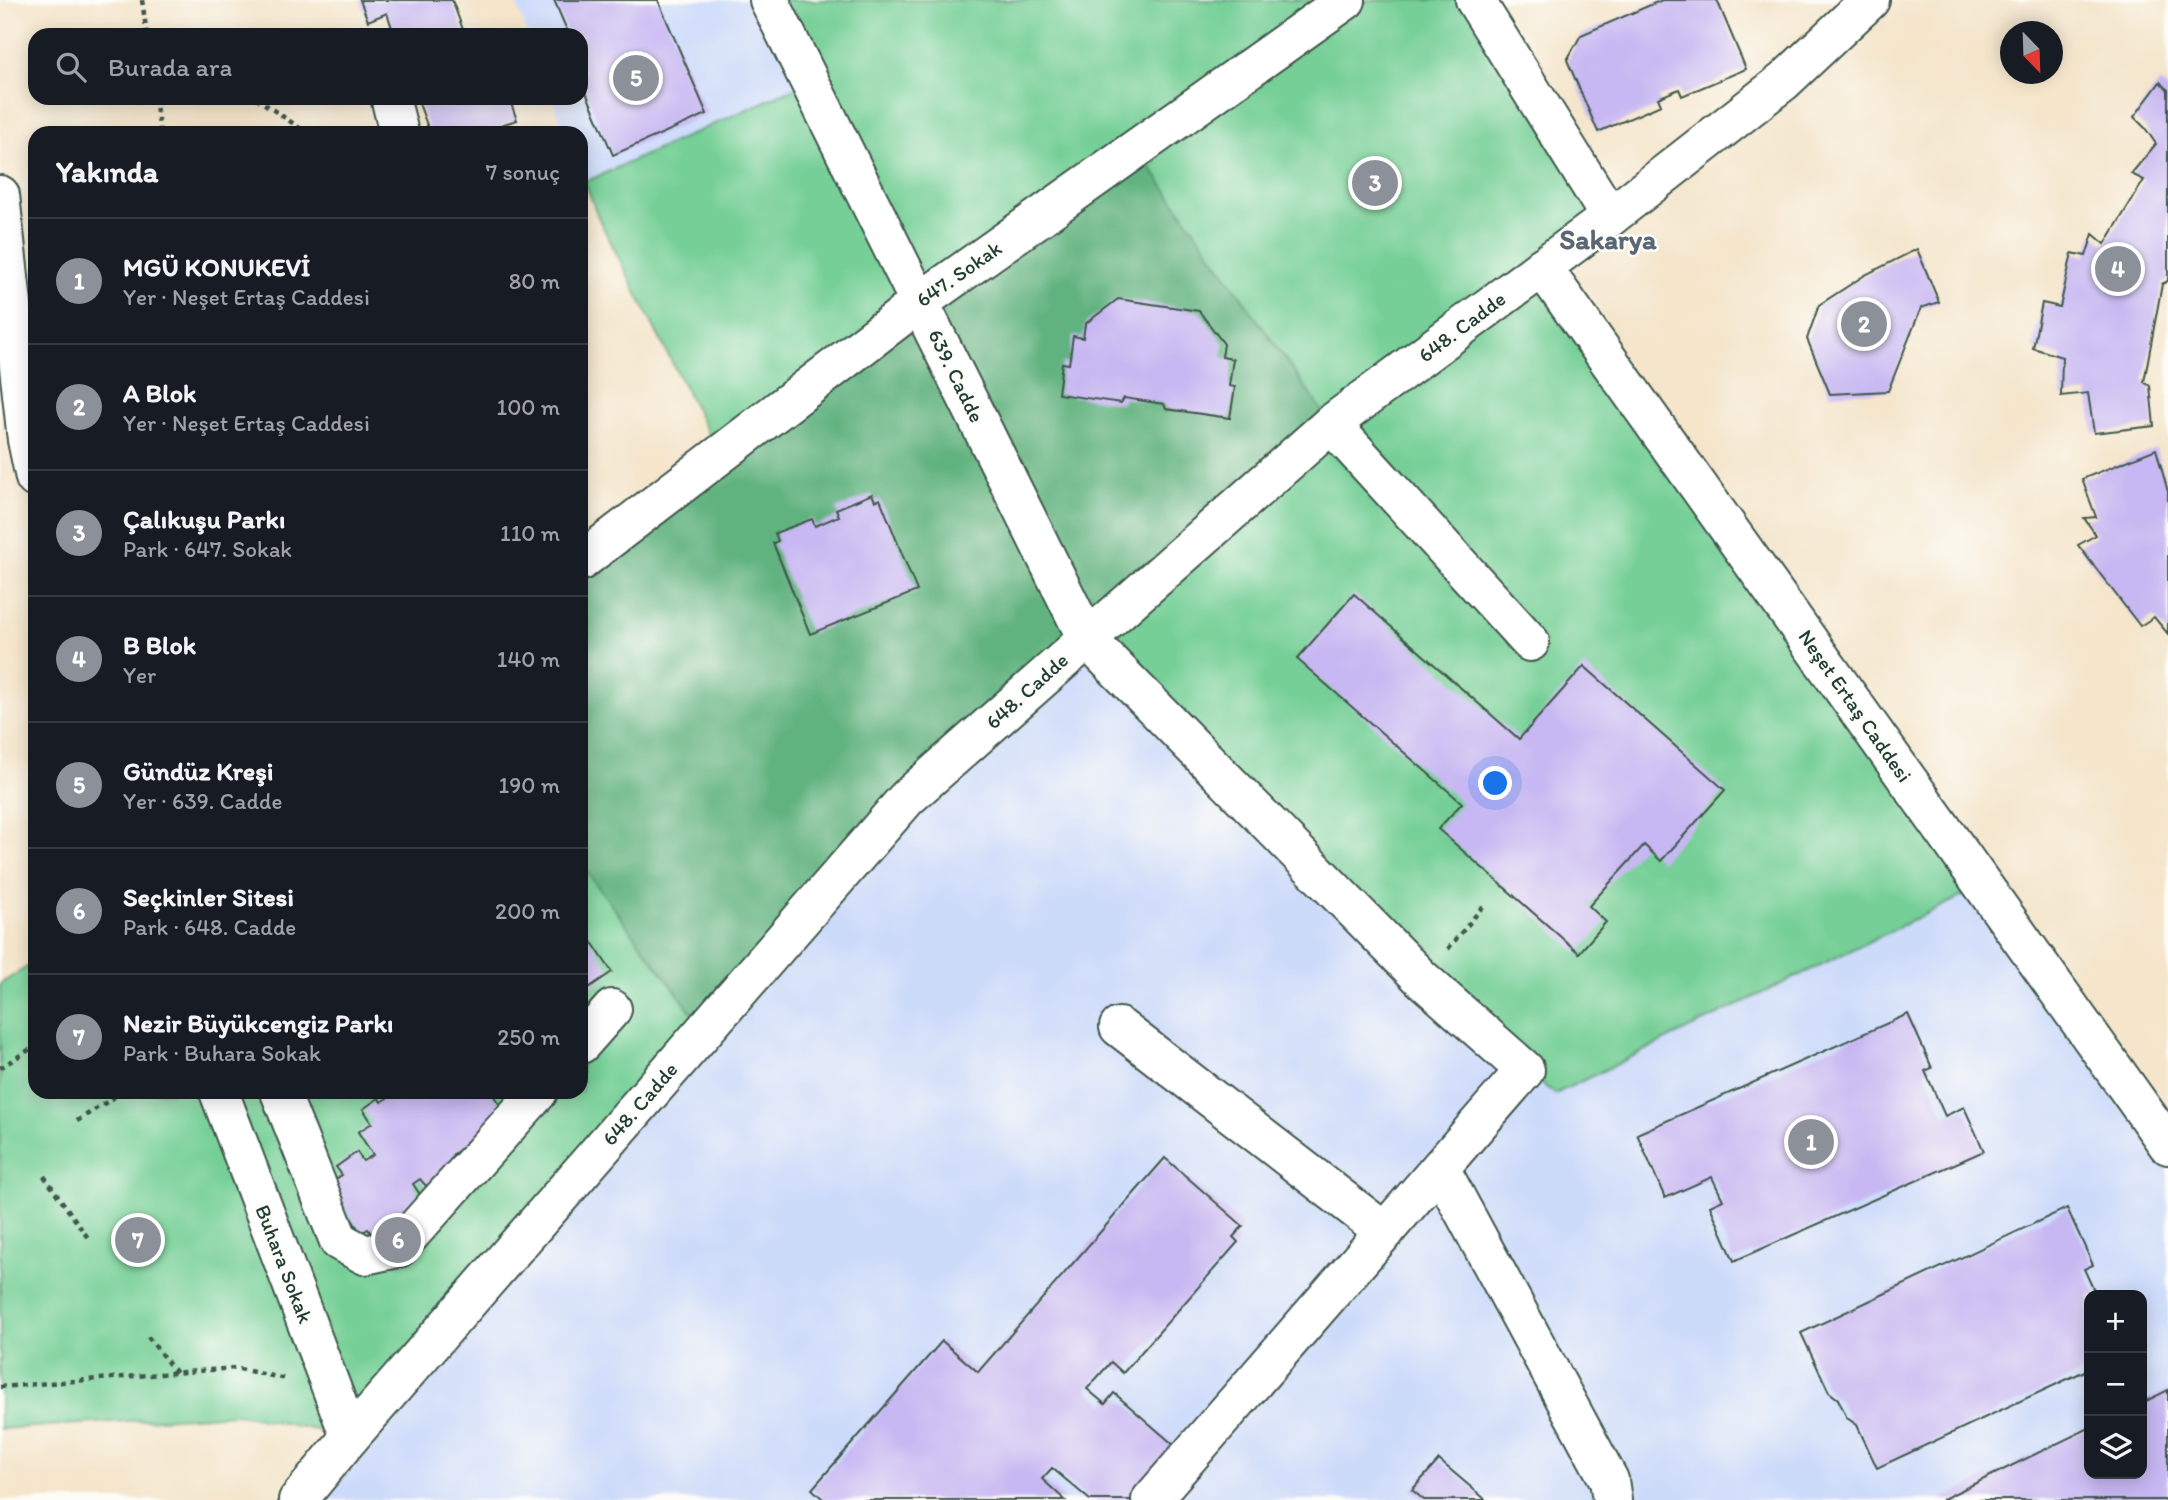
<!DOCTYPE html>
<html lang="tr">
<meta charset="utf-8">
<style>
body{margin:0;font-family:Itim,sans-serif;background:#20242c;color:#f1f3f6}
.controls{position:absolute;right:21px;bottom:21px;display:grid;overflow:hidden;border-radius:14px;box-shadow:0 4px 18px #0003}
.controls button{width:63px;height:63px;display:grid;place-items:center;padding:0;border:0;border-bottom:2px solid #363941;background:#171b24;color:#f1f3f6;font:35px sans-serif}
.compass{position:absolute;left:2000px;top:21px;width:63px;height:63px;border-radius:50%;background:#171b24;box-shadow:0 4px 18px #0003;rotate:157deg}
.you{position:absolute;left:1496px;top:784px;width:24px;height:24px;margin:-18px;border:5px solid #fff;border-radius:50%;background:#1a73e8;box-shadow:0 0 0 10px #1a73e833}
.badge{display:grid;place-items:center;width:46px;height:46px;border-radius:50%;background:#8c9099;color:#fff;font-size:23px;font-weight:700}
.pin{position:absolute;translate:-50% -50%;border:4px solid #fff;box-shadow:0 2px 7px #0006}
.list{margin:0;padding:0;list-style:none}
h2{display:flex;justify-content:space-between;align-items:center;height:91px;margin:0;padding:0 28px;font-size:30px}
h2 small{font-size:23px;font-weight:400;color:#9ea1a6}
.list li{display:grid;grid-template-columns:46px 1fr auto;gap:21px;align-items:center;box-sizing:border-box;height:126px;padding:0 28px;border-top:2px solid #363941}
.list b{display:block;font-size:26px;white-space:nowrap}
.list p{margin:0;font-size:23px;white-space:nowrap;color:#9ea1a6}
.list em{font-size:23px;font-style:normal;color:#9ea1a6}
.icon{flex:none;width:38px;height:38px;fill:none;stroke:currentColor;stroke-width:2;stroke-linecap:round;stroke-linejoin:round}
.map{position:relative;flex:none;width:2168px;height:1500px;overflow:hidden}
.search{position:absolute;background:#171b24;box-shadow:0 4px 18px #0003;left:28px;top:28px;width:560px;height:77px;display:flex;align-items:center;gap:18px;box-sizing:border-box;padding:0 24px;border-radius:21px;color:#9ea1a6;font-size:26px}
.panel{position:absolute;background:#171b24;box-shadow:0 4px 18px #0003;left:28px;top:126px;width:560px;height:973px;border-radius:21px}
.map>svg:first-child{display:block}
.built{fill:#cddbfa;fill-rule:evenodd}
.green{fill:#75cf96;stroke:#4a8665;stroke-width:2}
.forest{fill:#60b27f;stroke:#40785a;stroke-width:2}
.building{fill:#c7b7f2}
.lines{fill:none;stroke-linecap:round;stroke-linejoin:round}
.minor-casing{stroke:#3f564b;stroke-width:42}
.path{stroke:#3f564b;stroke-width:4.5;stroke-dasharray:5 5;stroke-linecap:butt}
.minor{stroke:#fff;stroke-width:38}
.labels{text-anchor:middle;stroke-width:5;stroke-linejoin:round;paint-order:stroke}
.street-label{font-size:21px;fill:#1f3d34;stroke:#fdfcf7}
.district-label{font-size:28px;font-weight:bold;fill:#5a6876;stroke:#fdfcf7}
</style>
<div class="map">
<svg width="2168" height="1500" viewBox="0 0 2168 1500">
<rect width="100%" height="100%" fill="#fdfcf7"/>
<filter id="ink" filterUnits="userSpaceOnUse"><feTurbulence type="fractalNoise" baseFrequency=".0143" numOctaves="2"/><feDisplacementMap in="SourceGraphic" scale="14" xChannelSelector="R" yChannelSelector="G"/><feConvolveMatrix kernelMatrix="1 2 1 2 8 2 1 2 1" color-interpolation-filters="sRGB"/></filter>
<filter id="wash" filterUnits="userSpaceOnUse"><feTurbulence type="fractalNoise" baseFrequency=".00686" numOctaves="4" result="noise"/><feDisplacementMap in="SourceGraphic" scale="28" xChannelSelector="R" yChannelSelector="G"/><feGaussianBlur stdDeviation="1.57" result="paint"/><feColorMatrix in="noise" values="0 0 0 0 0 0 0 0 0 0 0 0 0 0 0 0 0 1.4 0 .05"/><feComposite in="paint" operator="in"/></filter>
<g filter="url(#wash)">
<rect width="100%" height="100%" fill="#f4e5cb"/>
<g class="built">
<polygon points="515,0 769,0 810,81 585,182 581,172 581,133 566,133 552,98 581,98 581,35 528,35"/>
<path d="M1087 639 1983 886 2168 1145V1500H298L907 798ZM2089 1295H2142V1474H2089Z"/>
</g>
<g class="green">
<polygon points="769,0 1475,0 1610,217 1543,267 1983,886 1555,1094 1525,1070 1087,639 720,457 598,217 585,182 810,81"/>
<polygon points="581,864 705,1030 350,1437 239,1414 0,1429 0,984 35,962 35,1092 581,1092"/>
</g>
<polygon class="forest" points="1138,150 1331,424 1087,639 705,1030 581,864 581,561"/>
<g id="blocks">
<g class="building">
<polygon points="360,0 452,0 465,35 373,35 392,28 387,13 368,21"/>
<polygon points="554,0 658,0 707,114 613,155 581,81 581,74 585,72 581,63 581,35 569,35"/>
<polygon points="1662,0 1717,0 1746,69 1682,96 1679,89 1658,98 1661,105 1598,132 1567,60 1581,35"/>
<polygon points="2160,82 2168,90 2168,281 2162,284 2144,382 2150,386 2154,426 2094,433 2088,393 2061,396 2062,357 2033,348 2042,303 2060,307 2072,253 2086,256 2093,234 2105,244 2144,180 2131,174 2156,144 2145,128 2134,117"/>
<polygon points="417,98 509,98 517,120 501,125 504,133 430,133"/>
<polygon points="1917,249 1939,302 1921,308 1888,391 1830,394 1807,339 1819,305 1865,275"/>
<polygon points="1118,299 1199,311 1224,344 1222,357 1233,359 1229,386 1235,387 1230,418 1166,409 1164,404 1124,398 1121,403 1058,394 1062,363 1069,364 1073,336 1083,338 1085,324"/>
<polygon points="2156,449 2168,492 2168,634 2154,617 2140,626 2078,545 2096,535 2084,518 2096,517 2082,479"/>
<polygon points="872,494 875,501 880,499 917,591 810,634 773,543 778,541 775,533 812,519 815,526 839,516 836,509"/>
<polygon points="1354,594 1519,739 1584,666 1725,790 1661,861 1644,845 1589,906 1606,922 1579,953 1438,829 1462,803 1297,659"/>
<polygon points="581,926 612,972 581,993"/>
<polygon points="1908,1014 1932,1068 1925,1071 1945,1116 1964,1107 1984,1151 1734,1261 1710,1206 1723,1200 1712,1177 1665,1198 1637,1134"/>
<polygon points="396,1092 491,1092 505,1112 492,1128 452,1155 457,1164 426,1186 420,1179 413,1184 425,1202 379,1244 368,1229 361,1233 328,1184 342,1175 336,1167 357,1152 363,1161 373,1155 358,1132 372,1123 363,1109 379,1098 381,1102"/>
<polygon points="1165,1158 1243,1226 1233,1237 1238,1242 1123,1373 1111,1362 1087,1389 1105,1404 1114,1393 1182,1452 1137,1500 1090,1500 1052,1468 1042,1479 1065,1500 824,1500 812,1489 942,1341 978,1372"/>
<polygon points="2067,1208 2093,1265 2084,1269 2096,1295 2089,1295 2089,1369 1877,1468 1857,1425 1847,1418 1838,1399 1829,1392 1801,1333"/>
<polygon points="2168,1390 2168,1500 1941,1500 2089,1428 2089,1474 2142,1474 2142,1403"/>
<polygon points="1439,1460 1486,1500 1424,1500 1412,1490"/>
</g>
</g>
</g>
<g filter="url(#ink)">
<use href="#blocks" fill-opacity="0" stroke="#3f564b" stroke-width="2"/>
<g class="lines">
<g class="minor-casing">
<g id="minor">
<polyline points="769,0 1087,639 1422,979 1525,1070 1151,1500"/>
<polyline points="1475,0 1610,217"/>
<polyline points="391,101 399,133"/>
<polyline points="0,195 27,440 35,478"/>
<polyline points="1542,267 2168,1145"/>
<polyline points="1331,424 1530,642"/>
<polyline points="581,561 920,302 1346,0"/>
<polyline points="1119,1027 1385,1232"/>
<polyline points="581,1044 612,1009"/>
<polyline points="219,1092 350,1437"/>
<polyline points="280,1092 339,1241 365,1255 398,1248 538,1092"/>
<polyline points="1440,1168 1609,1480 1612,1500"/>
<polyline points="298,1500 350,1437 907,798 1331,424 1610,217 1784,81 1870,0"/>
</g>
</g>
<g class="path">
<polyline points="142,0 147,35"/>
<polyline points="155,98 160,133"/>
<polyline points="256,98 307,133"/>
<polyline points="1448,949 1485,904"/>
<polyline points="0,1068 35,1046"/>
<polyline points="77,1121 122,1092"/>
<polyline points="44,1176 88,1238"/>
<polyline points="148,1337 176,1373"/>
<polyline points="0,1387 235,1368 286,1379"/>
</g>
<use href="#minor" class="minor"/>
</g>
</g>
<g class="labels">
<g class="street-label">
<text transform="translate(959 274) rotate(-35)" y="7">647. Sokak</text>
<text transform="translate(1462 327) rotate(-37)" y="7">648. Cadde</text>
<text transform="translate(956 376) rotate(64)" y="7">639. Cadde</text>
<text transform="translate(1027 691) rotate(-42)" y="7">648. Cadde</text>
<text transform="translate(1855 706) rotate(55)" y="7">Neşet Ertaş Caddesi</text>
<text transform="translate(640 1104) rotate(-49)" y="7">648. Cadde</text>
<text transform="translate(284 1264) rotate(69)" y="7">Buhara Sokak</text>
</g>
<g class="district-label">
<text x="1608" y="249">Sakarya</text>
</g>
</g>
</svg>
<div class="controls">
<button>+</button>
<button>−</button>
<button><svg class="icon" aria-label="layers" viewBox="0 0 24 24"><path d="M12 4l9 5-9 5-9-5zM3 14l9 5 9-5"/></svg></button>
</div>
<svg class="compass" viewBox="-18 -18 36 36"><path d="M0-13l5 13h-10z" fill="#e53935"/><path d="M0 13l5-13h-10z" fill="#9ea1a6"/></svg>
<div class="you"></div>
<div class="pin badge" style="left:1811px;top:1142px">1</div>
<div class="pin badge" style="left:1864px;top:324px">2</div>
<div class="pin badge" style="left:1375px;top:183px">3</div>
<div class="pin badge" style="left:2118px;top:269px">4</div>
<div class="pin badge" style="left:636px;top:78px">5</div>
<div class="pin badge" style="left:398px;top:1240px">6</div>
<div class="pin badge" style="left:138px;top:1240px">7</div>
<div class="search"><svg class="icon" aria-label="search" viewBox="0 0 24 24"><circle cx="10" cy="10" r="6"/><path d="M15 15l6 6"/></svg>Burada ara</div>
<section class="panel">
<h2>Yakında<small>7 sonuç</small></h2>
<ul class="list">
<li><span class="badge">1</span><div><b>MGÜ KONUKEVİ</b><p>Yer · Neşet Ertaş Caddesi</p></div><em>80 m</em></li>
<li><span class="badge">2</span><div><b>A Blok</b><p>Yer · Neşet Ertaş Caddesi</p></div><em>100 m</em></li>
<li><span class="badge">3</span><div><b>Çalıkuşu Parkı</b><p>Park · 647. Sokak</p></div><em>110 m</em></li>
<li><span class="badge">4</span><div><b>B Blok</b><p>Yer</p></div><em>140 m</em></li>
<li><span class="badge">5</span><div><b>Gündüz Kreşi</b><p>Yer · 639. Cadde</p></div><em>190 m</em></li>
<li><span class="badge">6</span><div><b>Seçkinler Sitesi</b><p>Park · 648. Cadde</p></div><em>200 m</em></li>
<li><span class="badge">7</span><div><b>Nezir Büyükcengiz Parkı</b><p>Park · Buhara Sokak</p></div><em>250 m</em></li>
</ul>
</section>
</div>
